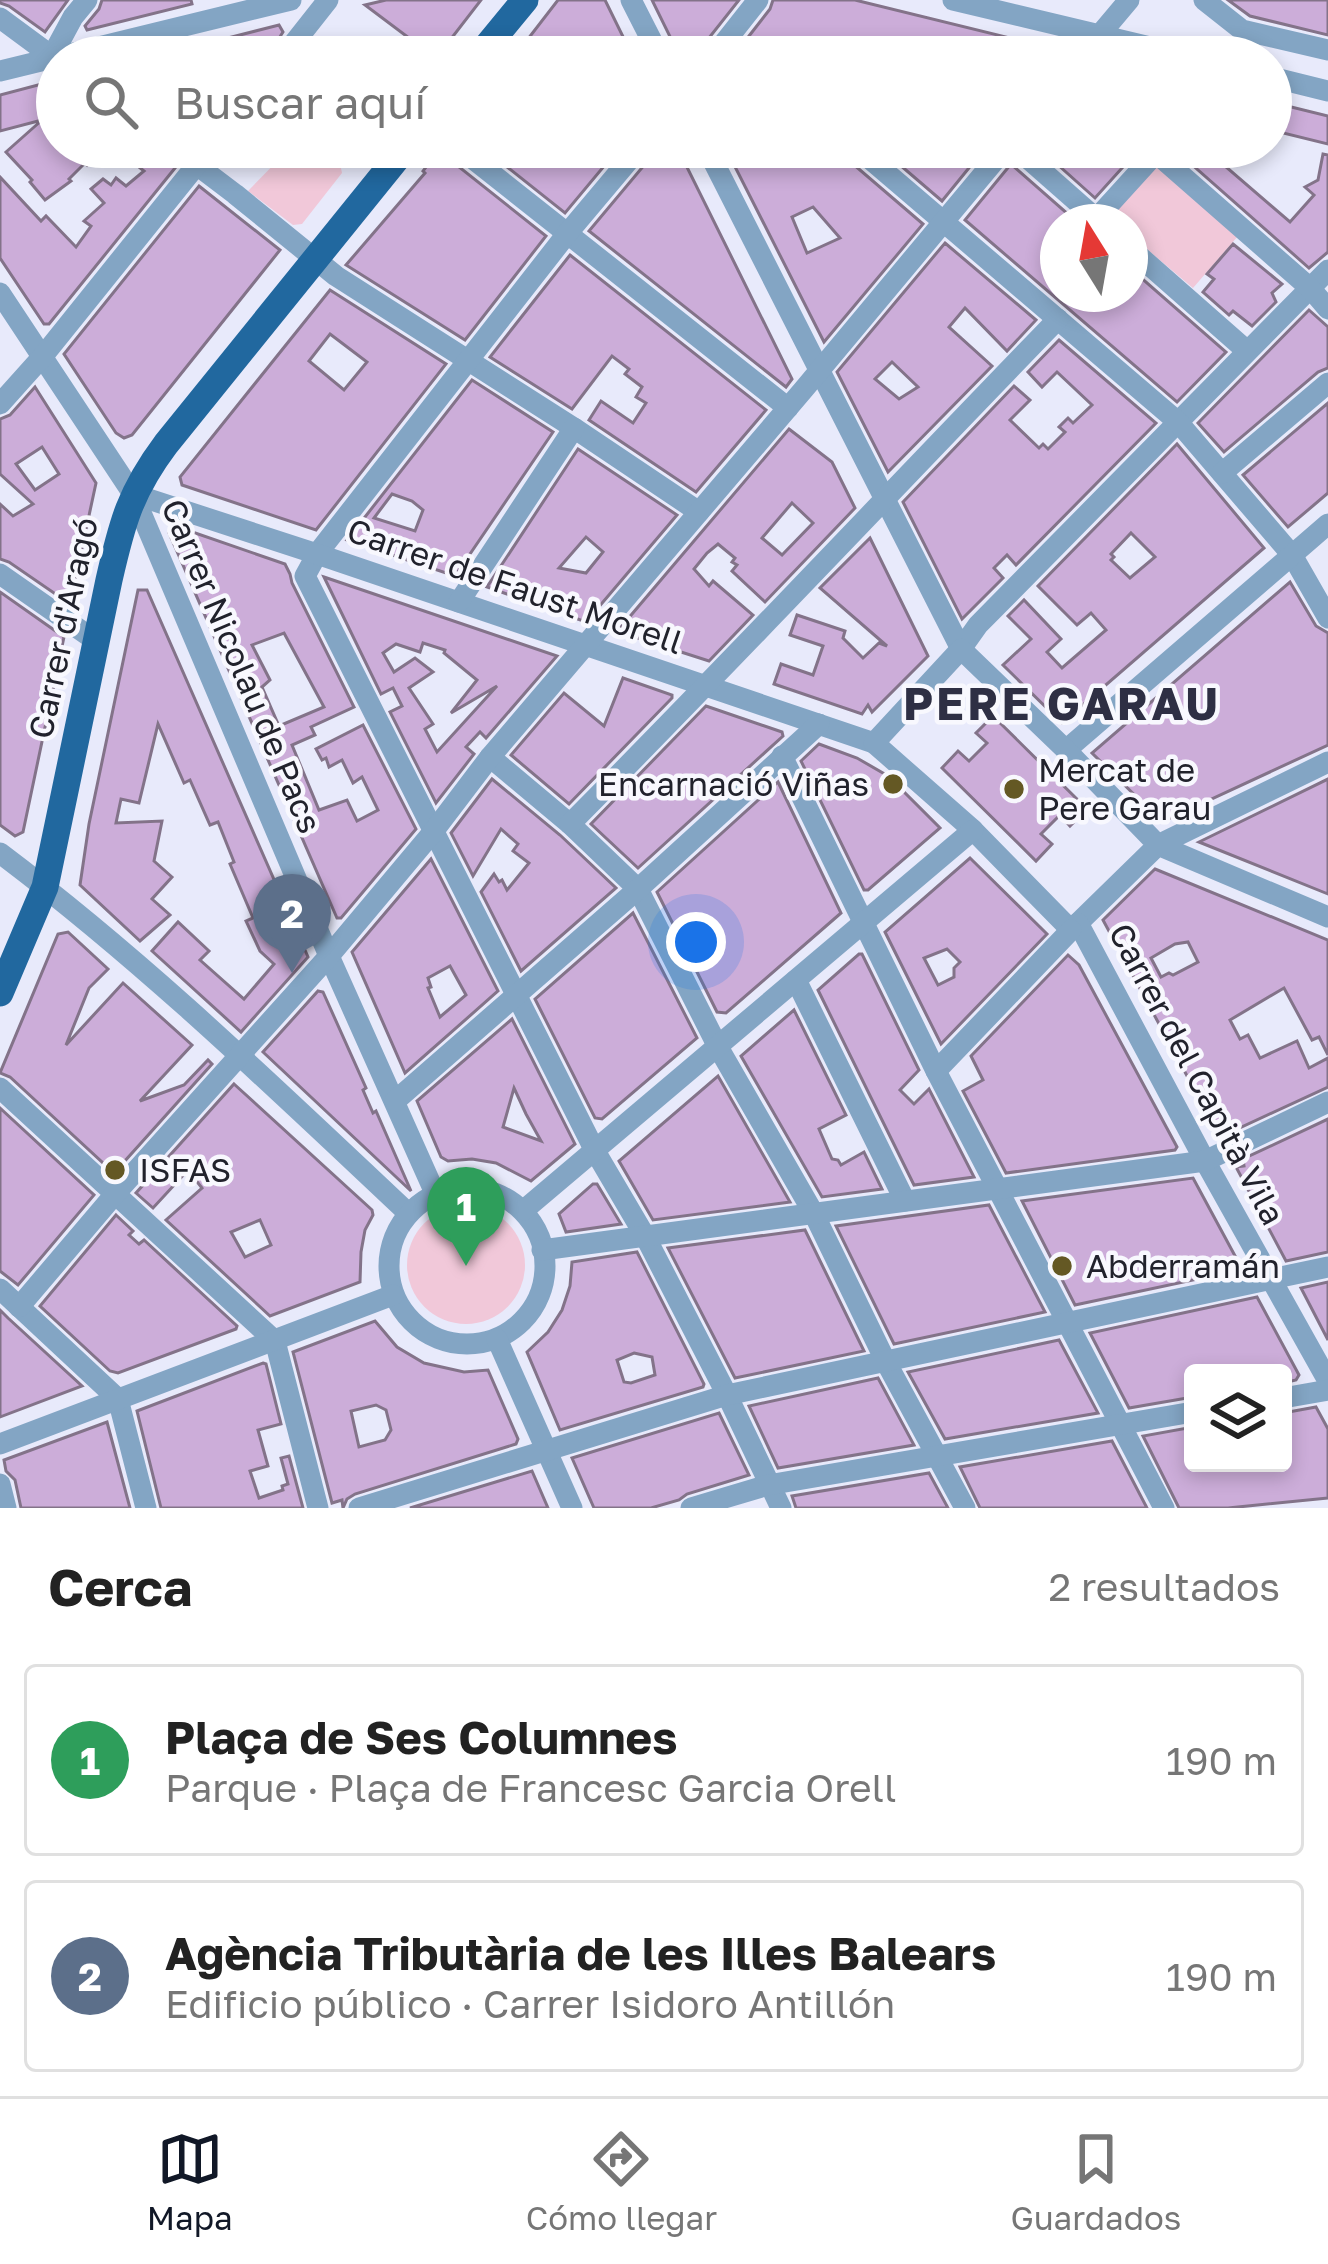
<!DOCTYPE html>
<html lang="es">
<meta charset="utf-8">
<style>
body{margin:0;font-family:"Golos Text",sans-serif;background:#f2f2f2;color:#222}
.controls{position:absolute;right:36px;bottom:36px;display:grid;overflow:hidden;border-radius:12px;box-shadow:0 6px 18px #0003}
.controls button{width:108px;height:108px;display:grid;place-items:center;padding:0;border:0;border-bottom:3px solid #e0e0e0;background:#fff;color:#222;font:60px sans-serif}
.compass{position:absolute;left:1040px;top:204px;width:108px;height:108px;border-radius:50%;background:#fff;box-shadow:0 6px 18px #0003;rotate:349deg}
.you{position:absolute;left:696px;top:942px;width:42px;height:42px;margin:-30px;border:9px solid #fff;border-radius:50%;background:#1a73e8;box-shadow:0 0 0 18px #1a73e833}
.badge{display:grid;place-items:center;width:78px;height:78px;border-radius:50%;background:#111827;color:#fff;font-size:39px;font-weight:700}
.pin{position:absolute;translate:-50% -99px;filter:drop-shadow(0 3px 6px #0008)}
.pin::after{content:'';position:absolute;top:63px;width:42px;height:36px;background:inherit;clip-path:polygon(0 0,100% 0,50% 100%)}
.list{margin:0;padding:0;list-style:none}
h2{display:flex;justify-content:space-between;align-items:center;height:156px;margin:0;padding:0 48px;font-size:51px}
h2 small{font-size:39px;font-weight:400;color:#767676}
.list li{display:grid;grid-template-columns:78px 1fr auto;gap:36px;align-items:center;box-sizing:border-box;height:192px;margin:0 24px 24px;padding:0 24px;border:3px solid #e0e0e0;border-radius:12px}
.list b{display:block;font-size:45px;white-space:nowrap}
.list p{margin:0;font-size:39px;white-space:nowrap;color:#767676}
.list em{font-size:39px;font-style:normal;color:#767676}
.icon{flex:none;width:66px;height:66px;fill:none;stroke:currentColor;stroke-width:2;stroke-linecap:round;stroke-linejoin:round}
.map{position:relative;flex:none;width:1328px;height:1508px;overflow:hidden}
.search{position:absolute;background:#fff;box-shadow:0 6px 18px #0003;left:36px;right:36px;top:36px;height:132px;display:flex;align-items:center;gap:30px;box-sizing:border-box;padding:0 42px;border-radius:66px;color:#767676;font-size:45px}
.sheet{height:588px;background:#fff}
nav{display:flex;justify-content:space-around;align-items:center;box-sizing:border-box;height:168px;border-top:3px solid #e0e0e0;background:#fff;font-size:33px;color:#767676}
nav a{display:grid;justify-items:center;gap:6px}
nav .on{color:#111827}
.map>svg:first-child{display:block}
.green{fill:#f1c8d9}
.building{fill:#ccadd9;stroke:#837389;stroke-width:3;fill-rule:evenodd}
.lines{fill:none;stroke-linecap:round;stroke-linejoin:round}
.minor{stroke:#83a5c4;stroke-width:21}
.major{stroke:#21689f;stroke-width:27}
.poi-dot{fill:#645824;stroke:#f8f8fe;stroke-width:4.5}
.labels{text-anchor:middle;stroke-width:9;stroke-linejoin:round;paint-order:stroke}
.street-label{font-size:33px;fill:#21222c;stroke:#f8f8fe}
.poi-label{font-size:33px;fill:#21222c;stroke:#f8f8fe;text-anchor:start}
.district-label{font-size:45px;font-weight:bold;letter-spacing:3px;fill:#2e2f44;stroke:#f8f8fe}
</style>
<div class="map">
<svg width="1328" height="1508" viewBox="0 0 1328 1508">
<rect width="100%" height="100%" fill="#e8eafb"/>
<g class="green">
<polygon points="290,148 328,148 339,158 342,173 302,224 293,225 248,191"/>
<polygon points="1154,164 1238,236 1193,288 1130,235 1130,222 1115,222 1109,217"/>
<circle cx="466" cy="1265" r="59"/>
</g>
<g class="building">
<polygon points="0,0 68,0 45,32 9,6 0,3"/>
<polygon points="102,0 191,0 192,4 87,30 85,26 99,9"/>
<polygon points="386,0 481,0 437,57 406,57 398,51 409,38 365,5"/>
<polygon points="558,0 605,0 633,57 599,57 598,53 590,57 514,57"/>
<polygon points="652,0 739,0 701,48 698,57 680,57"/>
<polygon points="773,0 855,0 1067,52 1066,57 768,57 749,36 770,9"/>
<polygon points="1228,0 1328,0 1328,35 1250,16"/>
<polygon points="279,25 283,32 267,57 169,57 169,53"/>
<polygon points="57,80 57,147 99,147 87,165 85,163 69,179 71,181 45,200 30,182 32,180 6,152 42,120 0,131 0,95"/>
<polygon points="1271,102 1328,116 1328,144 1271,130"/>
<polygon points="114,147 154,147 175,168 49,324 44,324 0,258 0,177 41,221 46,216 76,247 91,226 84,221 104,203 91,189 103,179 111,185 116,178 126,186 144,171"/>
<polygon points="441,147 449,159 546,236 465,340 346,265 425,173 423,171"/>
<polygon points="482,147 540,147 557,162 566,147 620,147 565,213"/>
<polygon points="655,147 677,147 792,379 786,387 589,231 651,157"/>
<path d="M725 147H841L846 158 923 224 824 342ZM813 207 840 238 807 253 792 217Z"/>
<polygon points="879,147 986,147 942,201"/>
<polygon points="1038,147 1141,147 1095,198"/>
<polygon points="1172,147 1203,147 1290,222 1314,195 1305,187 1318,180 1323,154 1328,155 1328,252 1309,268"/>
<polygon points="1011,164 1077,222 1058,222 1058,294 1130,294 1130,268 1226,352 1177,402 965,220"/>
<polygon points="199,186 280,250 132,435 124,438 116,433 64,354"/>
<path d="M945 243 1036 320 1007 351 965 308 949 327 992 366 888 472 837 372ZM892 362 918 387 899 399 875 379Z"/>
<polygon points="1233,244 1282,284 1272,293 1276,302 1252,326 1233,311 1229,315 1203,292 1214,279 1207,274"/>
<polygon points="570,255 766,410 696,492 589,420 601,401 633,423 646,403 636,397 642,387 625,374 629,369 612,356 572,409 490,357"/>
<path d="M330 290 446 364 316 530 182 485 180 477ZM330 334 367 362 344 390 309 361Z"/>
<polygon points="1309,310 1328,327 1328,368 1318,372 1224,452 1198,423"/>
<polygon points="1059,340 1156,423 1016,565 1007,555 994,568 1003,578 962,619 903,502 1014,386 1030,400 1010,420 1039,448 1043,444 1048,449 1065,432 1059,427 1068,418 1073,423 1092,405 1057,372 1042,387 1028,372"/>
<path d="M472 380 553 432 455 576 347 540ZM392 494 412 501 423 510 415 531 374 518Z"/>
<path d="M35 387 96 483 70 604 9 562 0 559V504L13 516 33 504 0 474V419L10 415ZM42 447 59 474 35 490 16 464Z"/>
<polygon points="1328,403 1328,493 1288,527 1243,475"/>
<path d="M789 429 832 462 855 508 765 602 732 571 737 565 732 562 735 558 718 544 707 553 694 569 709 586 713 581 753 615 709 661 622 633 621 627ZM792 503 813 523 782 555 762 538Z"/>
<path d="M1177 444 1264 548 1062 723 1003 665 1031 639 1008 616 1024 600 1061 639 1047 652 1062 668 1106 630 1091 613 1077 625 1038 586ZM1131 533 1155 557 1130 578 1111 560 1114 557 1111 554Z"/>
<path d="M578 449 677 515 586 622 487 587ZM586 537 603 552 586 573 559 568Z"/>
<path d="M175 526 285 564 290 574 292 583 354 707 311 727 315 735 292 745 319 810 347 800 357 821 378 810 362 777 353 783 342 760 329 767 326 758 322 760 316 749 363 725 416 829 341 918H337L169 533ZM284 633 324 707 279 726 262 687 270 680 252 645Z"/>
<polygon points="870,538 928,656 872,712 868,705 862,714 774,684 781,664 813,675 823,646 790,635 797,615 845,631 843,638 863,658 879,643 887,646 820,588"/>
<path d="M324 577 557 656 486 738 480 732 466 747 474 754 436 803 390 712 402 706 393 688 381 694ZM423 643 445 650 444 653 477 680 451 713 497 686 437 752 425 729 433 724 409 688 433 672 415 658 394 672 383 653 396 644 420 652Z"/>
<polygon points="1290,582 1316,626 1328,633 1328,745 1162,822 1092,753"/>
<polygon points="138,590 147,590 308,957 241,1032 152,951 178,922 209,951 200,960 244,999 274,964 260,951 246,921 253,918 230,864 234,862 218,822 210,825 190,780 184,783 158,724 139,803 121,799 116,823 162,821 154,861 172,877 152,899 170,915 140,941 80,885 89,824"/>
<polygon points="0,592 64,637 23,832 15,836 0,825"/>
<polygon points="623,678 672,695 672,698 569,804 511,755 564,693 604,726"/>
<polygon points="706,706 782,732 783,736 638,868 591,824"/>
<polygon points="993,716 1087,809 1070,826 1060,815 1041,834 1052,844 1036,861 942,768 958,751 969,761 987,743 976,733"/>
<polygon points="819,744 857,758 888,776 940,828 868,890 864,890 801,761"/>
<polygon points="492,779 560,835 616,888 521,971 481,892 494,874 499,882 502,880 507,890 529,863 513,851 518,844 501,829 473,876 451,833"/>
<polygon points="1328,779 1328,894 1199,842"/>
<polygon points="778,782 841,913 726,1013 717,1012 657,892"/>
<path d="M970 858 1047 934 941 1044 885 932ZM947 949 960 962 954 968V977L938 985 924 958Z"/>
<path d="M431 859 498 991 405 1073 352 952ZM450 966 466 995 440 1017 428 988 431 987 428 978Z"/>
<path d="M1155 869 1328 940V1055L1319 1037 1312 1040 1284 988 1230 1020 1240 1039 1248 1035 1260 1058 1297 1041 1309 1068 1328 1058V1087L1220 1137 1103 920ZM1188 942 1198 962 1173 975 1169 973 1161 977 1151 958 1175 944Z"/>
<polygon points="633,913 697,1038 602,1119 595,1118 535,999"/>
<polygon points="68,932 108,969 89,988 66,1045 123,983 192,1045 140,1101 184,1085 208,1060 212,1064 114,1173 10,1077 0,1073 58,934"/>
<polygon points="859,954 862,954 919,1070 900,1090 914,1104 929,1089 974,1177 914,1185 818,990"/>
<polygon points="1068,955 1079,965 1177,1147 1175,1150 1006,1173 963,1091 983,1080 971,1056"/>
<polygon points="318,991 323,992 366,1088 363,1090 373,1113 376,1111 411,1191 263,1052"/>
<polygon points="794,1010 846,1115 819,1129 832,1159 838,1160 841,1165 864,1152 882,1189 822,1197 741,1056"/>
<path d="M512 1019 575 1144 531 1181 496 1163 472 1159 448 1161 441 1157 417 1101ZM514 1088 526 1114 541 1141 503 1127Z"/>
<polygon points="718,1076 790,1202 653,1220 619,1161"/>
<path d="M234 1084 372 1210 373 1215 365 1230 361 1252 360 1282 270 1316 166 1220 202 1188 188 1170 153 1208 136 1193ZM260 1220 271 1245 245 1257 231 1232Z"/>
<polygon points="0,1108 94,1195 18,1285 0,1271"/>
<polygon points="1328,1119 1328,1252 1286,1261 1236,1167 1244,1166 1243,1159"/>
<polygon points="1193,1178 1241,1267 1240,1270 1075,1305 1022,1201"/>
<polygon points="593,1184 597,1184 621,1224 566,1232 559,1214"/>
<polygon points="989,1205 1045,1312 894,1344 836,1226"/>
<polygon points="116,1215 133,1231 129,1235 139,1244 144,1240 237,1326 236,1329 118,1373 110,1371 40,1306"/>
<polygon points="805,1230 864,1351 735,1378 668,1248"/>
<path d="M637 1252 704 1384 703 1387 560 1430 527 1352 548 1332 562 1310 570 1286 572 1262ZM634 1353 652 1357 655 1375 631 1383 624 1382 617 1360Z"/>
<polygon points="1328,1282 1328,1340 1301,1288"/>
<polygon points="1257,1297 1299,1375 1296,1380 1283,1383 1283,1373 1193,1373 1193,1397 1129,1408 1090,1333"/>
<polygon points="0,1310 8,1318 82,1386 0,1417"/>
<path d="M375 1321 397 1347 424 1363 464 1372 488 1370 518 1439 516 1444 355 1494 347 1499 343 1508 342 1500 332 1503 293 1352ZM376 1405 386 1410 391 1430 385 1440 359 1447 351 1411Z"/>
<polygon points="1059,1340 1098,1413 945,1439 908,1372"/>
<polygon points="263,1363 266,1364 281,1424 258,1430 268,1466 250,1471 259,1498 283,1490 282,1486 288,1484 281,1458 289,1456 303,1508 161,1508 137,1411"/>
<polygon points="878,1378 914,1445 778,1468 749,1406"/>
<polygon points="1316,1407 1328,1429 1328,1498 1228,1508 1179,1508 1143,1436 1193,1427 1193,1463 1283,1463 1283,1413"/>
<polygon points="719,1413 749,1475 687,1494 679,1500 651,1508 594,1508 572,1458"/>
<polygon points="107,1422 130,1508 21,1508 15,1480 6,1471 4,1460"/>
<polygon points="1112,1441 1147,1508 980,1508 960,1467"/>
<polygon points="532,1471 548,1508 410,1508"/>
<polygon points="929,1473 948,1508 796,1508 792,1496"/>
</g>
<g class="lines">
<g class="minor">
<polyline points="631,0 660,57"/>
<polyline points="953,0 1192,57"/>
<polyline points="1204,0 1242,30 1328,50"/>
<polyline points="0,18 57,60"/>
<polyline points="729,38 751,57"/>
<polyline points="52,56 73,17 87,0"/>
<polyline points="283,57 328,0"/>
<polyline points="713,57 758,0"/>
<polyline points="1081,57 1129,0"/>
<polyline points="0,71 291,0"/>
<polyline points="1271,77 1328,91"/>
<polyline points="173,147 235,194 336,276 574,428 699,512"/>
<polyline points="458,147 788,408"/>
<polyline points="640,147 566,235 317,554 305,576 595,1151 645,1236 727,1395 781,1508"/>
<polyline points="706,147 961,649 978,625 1328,270"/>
<polyline points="856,147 1178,422 1292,555 1328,618"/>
<polyline points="1015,147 1100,222"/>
<polyline points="1096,219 1156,153 1310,288 1328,309"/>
<polyline points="1130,248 1247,351"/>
<polyline points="0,293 133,494 329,956 435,1193"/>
<polyline points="0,404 43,356 211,147"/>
<polyline points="1222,473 1328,383"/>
<polyline points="133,494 317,554 874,743"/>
<polyline points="0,574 96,641"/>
<polyline points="459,602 574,428"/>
<polyline points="1066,750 1328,524"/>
<polyline points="782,756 936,1071 1164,1508"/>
<polyline points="490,757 570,824 638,889 718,1047 814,1214 886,1362 965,1508"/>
<polyline points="1328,762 1158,845 1071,930 973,830 874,743 961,649 1066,750 1158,845 1328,917"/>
<path d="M570 824C735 658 895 487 1058 319"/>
<path d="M0 853C145 962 276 1089 408 1213"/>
<polyline points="1078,923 1205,1161 1328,1381"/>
<polyline points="796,980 905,1201"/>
<polyline points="936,1071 1071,930"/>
<polyline points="0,1088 275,1341 318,1508"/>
<polyline points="395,1101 638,889 819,724"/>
<circle cx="467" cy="1266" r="78"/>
<polyline points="524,1210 973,830"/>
<polyline points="542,1250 1205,1161 1328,1102"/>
<polyline points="0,1289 118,1399 146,1508"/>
<polyline points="19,1307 115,1194 329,956 433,832 490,757 804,389 1006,147"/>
<polyline points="497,1339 572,1508"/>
<polyline points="1283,1398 1328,1390"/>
<polyline points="0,1444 393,1295"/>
<polyline points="0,1484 6,1508"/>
<polyline points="359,1508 727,1395 1328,1267"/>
<polyline points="691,1508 768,1485 1193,1412"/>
</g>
<g class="major">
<polyline points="478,57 525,0"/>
<path d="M0 993 45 887 109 580C122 523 130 492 166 444L406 147"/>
</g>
</g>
<g class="poi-dot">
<circle cx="893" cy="784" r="12"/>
<circle cx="1014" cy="789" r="12"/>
<circle cx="115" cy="1170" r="12"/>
<circle cx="1062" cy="1266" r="12"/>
</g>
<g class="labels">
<g class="street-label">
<text transform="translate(515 586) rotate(19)" y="12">Carrer de Faust Morell</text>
<text transform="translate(63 628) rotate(-78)" y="12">Carrer d'Aragó</text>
<text transform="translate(242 666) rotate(67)" y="12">Carrer Nicolau de Pacs</text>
<text transform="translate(1197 1074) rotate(62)" y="12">Carrer del Capità Vila</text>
</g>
<g class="poi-label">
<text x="1038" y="782">Mercat de<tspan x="1038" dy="38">Pere Garau</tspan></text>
<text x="869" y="796" text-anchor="end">Encarnació Viñas</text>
<text x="139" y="1182">ISFAS</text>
<text x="1086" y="1278">Abderramán</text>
</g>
<g class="district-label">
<text x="1062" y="720">PERE GARAU</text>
</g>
</g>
</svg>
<div class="controls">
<button><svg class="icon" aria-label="layers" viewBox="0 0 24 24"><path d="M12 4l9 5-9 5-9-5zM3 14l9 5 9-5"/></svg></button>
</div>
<svg class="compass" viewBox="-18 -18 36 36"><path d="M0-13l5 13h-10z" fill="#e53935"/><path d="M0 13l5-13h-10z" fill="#767676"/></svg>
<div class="you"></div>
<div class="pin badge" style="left:466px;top:1266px;background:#2e9e5b">1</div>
<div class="pin badge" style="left:292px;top:973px;background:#5c6f8a">2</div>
<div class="search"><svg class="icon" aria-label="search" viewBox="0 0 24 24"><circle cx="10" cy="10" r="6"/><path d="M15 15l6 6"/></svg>Buscar aquí</div>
</div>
<section class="sheet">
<h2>Cerca<small>2 resultados</small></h2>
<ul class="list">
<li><span class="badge" style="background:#2e9e5b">1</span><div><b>Plaça de Ses Columnes</b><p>Parque · Plaça de Francesc Garcia Orell</p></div><em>190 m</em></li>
<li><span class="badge" style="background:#5c6f8a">2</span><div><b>Agència Tributària de les Illes Balears</b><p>Edificio público · Carrer Isidoro Antillón</p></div><em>190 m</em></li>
</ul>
</section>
<nav>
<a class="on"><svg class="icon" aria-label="map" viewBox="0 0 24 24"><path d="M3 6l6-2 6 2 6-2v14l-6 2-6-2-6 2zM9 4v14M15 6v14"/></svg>Mapa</a>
<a><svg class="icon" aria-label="directions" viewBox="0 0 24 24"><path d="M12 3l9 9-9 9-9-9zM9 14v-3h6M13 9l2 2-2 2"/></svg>Cómo llegar</a>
<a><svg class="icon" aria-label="saved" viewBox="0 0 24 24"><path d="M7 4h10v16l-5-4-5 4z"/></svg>Guardados</a>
</nav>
